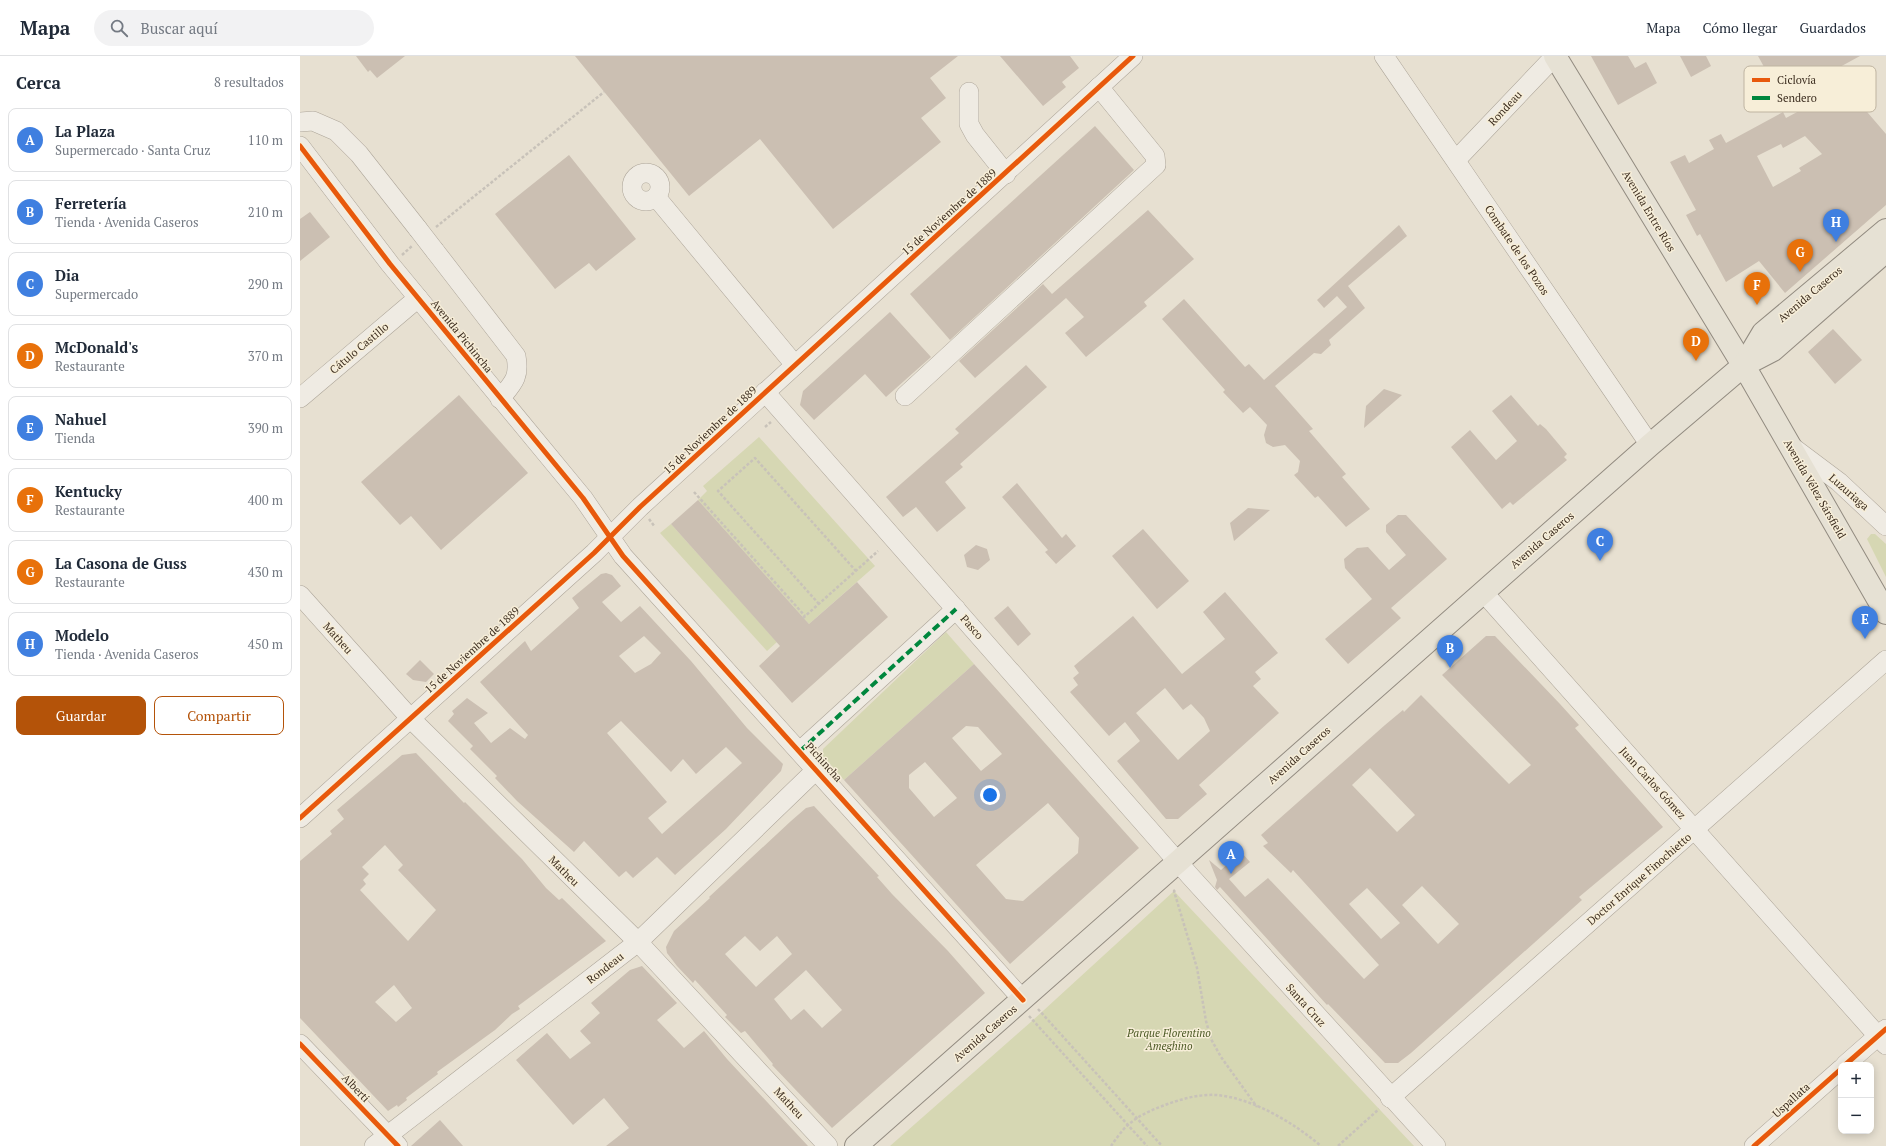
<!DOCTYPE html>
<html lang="es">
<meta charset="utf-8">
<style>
body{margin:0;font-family:"PT Serif",serif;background:#f2f2f3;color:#1f2937}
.controls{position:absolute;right:12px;bottom:12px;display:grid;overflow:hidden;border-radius:8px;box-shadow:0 2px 10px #0003}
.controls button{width:36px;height:36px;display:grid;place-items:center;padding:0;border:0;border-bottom:1px solid #e0e1e3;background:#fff;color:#1f2937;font:20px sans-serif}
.you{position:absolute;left:690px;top:739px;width:14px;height:14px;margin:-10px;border:3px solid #fff;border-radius:50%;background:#1a73e8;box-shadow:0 0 0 6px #1a73e833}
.badge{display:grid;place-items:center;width:26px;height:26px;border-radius:50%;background:#b45309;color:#fff;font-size:13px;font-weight:700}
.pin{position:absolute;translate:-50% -33px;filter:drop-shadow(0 1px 2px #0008)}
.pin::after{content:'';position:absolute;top:21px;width:14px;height:12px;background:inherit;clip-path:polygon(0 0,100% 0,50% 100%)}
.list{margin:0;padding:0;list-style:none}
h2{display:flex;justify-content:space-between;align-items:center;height:52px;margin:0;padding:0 16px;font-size:17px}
h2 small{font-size:13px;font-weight:400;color:#747a83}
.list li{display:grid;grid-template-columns:26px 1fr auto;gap:12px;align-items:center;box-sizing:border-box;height:64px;margin:0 8px 8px;padding:0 8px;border:1px solid #e0e1e3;border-radius:8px}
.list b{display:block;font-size:15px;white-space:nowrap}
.list p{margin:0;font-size:13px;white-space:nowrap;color:#747a83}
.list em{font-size:13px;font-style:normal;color:#747a83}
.actions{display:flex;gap:8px;padding:12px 16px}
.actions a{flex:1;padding:9px 0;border:1px solid #b45309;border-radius:8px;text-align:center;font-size:14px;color:#b45309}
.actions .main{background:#b45309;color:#fff}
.icon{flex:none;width:22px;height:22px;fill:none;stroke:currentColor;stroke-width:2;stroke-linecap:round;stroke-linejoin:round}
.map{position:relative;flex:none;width:1586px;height:1090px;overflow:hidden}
header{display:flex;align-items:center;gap:24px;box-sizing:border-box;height:56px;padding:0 20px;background:#fff;border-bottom:1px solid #e0e1e3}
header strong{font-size:19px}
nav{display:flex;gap:22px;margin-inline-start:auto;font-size:14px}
.search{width:280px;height:36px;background:#f2f2f3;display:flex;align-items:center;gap:10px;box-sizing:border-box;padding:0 14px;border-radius:22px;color:#747a83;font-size:15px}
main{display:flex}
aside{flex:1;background:#fff}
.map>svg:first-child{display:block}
.green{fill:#d6d7b3}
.building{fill:#cbbfb2;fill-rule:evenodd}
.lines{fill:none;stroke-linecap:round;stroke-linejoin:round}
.minor-casing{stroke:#ada599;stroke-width:20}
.major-casing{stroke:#928b80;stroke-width:24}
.path{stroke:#c8c2b9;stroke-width:2.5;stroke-dasharray:3 2;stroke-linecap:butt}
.minor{stroke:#efebe3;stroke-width:19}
.major{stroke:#e6e1d4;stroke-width:22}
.minor-bridge-casing{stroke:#ada599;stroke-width:20;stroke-linecap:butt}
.minor-bridge{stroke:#efebe3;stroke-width:19}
.quiet{stroke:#00873e;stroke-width:4;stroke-dasharray:8 4;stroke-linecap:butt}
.cycleway-casing{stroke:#f7eed8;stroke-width:8}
.cycleway{stroke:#e8590c;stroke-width:5}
.labels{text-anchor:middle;stroke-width:3;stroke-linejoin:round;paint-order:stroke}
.street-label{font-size:11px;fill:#3d2e20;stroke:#f7eed8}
.park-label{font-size:11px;font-style:italic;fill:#4d5a26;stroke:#f7eed8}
.key{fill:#f7eed8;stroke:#bfb4a1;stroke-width:1}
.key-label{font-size:11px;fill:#3d2e20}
</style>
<header>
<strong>Mapa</strong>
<div class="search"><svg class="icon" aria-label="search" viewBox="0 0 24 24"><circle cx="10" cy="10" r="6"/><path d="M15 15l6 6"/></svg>Buscar aquí</div>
<nav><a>Mapa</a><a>Cómo llegar</a><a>Guardados</a></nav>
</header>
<main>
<aside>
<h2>Cerca<small>8 resultados</small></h2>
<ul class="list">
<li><span class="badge" style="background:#3f7fe0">A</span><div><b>La Plaza</b><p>Supermercado · Santa Cruz</p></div><em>110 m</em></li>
<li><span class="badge" style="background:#3f7fe0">B</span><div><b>Ferretería</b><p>Tienda · Avenida Caseros</p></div><em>210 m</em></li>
<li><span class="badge" style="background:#3f7fe0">C</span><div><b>Dia</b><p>Supermercado</p></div><em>290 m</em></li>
<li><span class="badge" style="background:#e8710a">D</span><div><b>McDonald's</b><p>Restaurante</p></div><em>370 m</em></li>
<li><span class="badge" style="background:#3f7fe0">E</span><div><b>Nahuel</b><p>Tienda</p></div><em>390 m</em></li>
<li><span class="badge" style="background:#e8710a">F</span><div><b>Kentucky</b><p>Restaurante</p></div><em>400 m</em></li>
<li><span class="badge" style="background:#e8710a">G</span><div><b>La Casona de Guss</b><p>Restaurante</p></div><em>430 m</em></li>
<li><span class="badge" style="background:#3f7fe0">H</span><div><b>Modelo</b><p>Tienda · Avenida Caseros</p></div><em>450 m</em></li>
</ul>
<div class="actions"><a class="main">Guardar</a><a>Compartir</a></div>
</aside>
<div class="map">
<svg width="1586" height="1090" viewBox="0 0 1586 1090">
<rect width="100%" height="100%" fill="#e7e0d1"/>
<g class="green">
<polygon points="459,381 575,510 509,568 398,444 407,435 403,430"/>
<polygon points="371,468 477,586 467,595 360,477"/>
<polygon points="1571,478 1575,478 1586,488 1586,521 1567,483"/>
<polygon points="646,576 674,608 544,724 523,700 523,693"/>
<polygon points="874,835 1114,1090 590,1090 732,965"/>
</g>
<g class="building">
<polygon points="56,0 105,0 77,22 70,14 68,16"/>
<polygon points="275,0 658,0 630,22 646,42 621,62 641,86 533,173 460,83 389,140"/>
<polygon points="700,0 770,0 779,12 762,26 766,31 743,50"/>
<polygon points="1291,0 1328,0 1335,12 1346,6 1357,27 1318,49"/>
<polygon points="1380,0 1406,0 1411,10 1391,21"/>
<path d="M1458 0H1560L1538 12 1559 51 1562 50 1586 78V149L1485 237 1459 205 1426 226 1400 178 1397 180 1386 159 1396 154 1370 106 1385 99 1389 107 1414 93 1409 84 1421 78 1426 87 1483 56 1486 62 1525 41 1507 10 1474 29ZM1505 80 1522 98 1499 112 1501 115 1473 131 1457 100 1481 88 1483 92Z"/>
<polygon points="795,70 834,114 650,284 610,238"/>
<polygon points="269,99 336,183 296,215 289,207 255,233 195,158"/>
<polygon points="848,154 894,203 844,246 847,250 786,301 765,277 784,261 766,242 675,322 659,305 743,228 752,238"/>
<polygon points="10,156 30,181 0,205 0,163"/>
<polygon points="1099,169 1107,180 1048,230 1065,252 1029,284 1031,289 1021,298 1014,297 975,330 1013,373 1009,375 1046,418 1042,421 1070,453 1046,471 1018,440 1015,442 994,419 998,416 1000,405 985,389 973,391 966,387 964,379 967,369 950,351 943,357 923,336 925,334 862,263 884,243 945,311 949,308 964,324 1047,251 1037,240 1024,252 1017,244"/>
<polygon points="590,256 631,301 586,341 565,318 514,364 500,349 503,335"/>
<polygon points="1533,273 1562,304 1535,328 1508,296"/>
<polygon points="726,309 747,331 660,408 663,411 645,426 666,452 637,476 616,451 603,461 586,441 659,377 655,373"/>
<polygon points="1084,333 1102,339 1064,372 1066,350"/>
<polygon points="159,339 228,417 141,494 111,460 100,469 61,426"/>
<polygon points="1211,339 1238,370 1240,368 1246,373 1267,398 1264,401 1267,404 1213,449 1210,446 1202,453 1151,391 1170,374 1196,404 1217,385 1192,355"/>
<polygon points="717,427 762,482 766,478 776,490 756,508 745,496 748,494 702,441"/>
<polygon points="398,444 509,568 557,526 588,561 492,647 459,610 480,590 371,468"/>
<polygon points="948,452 970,454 934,485 930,467"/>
<polygon points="1098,459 1106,459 1147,503 1091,552 1101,562 1048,608 1025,583 1072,543 1045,512 1044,503 1057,492 1068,491 1089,514 1106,499 1086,476 1086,469"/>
<polygon points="843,473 889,525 857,553 812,500"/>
<polygon points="676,489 687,493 690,504 678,514 667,511 664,499"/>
<path d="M306 517 312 519 321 530 302 546 321 566 340 550 391 605 447 672 483 708 481 715 426 773 375 819 357 801 333 822 326 815 319 821 284 785 274 796 217 745 195 722 197 720 170 693 173 690 148 665 154 658 152 655 167 642 188 657 174 667 191 687 210 672 225 683 228 679 180 626 225 585 231 595 279 552 272 542 301 518ZM344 580 361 597 351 608 335 617 319 600ZM321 665 371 716 383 703 396 718 426 691 442 707 362 778 348 762 367 746 307 677Z"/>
<path d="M925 536 978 597 955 616 961 623 953 630 979 657 899 729 907 738 878 763H866L817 705 840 685 825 666 809 680 770 636 778 629 773 622 779 617 774 610 833 560 882 618 925 583 903 556ZM865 632 883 654 891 648 904 662 910 675 878 704 836 657Z"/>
<polygon points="708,550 731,578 718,590 694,562"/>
<path d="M1186 580H1195L1260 648 1279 669 1275 672 1363 771 1279 841 1282 844 1111 997 1098 1007H1085L1028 948 1027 949 920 831 917 834 915 831 917 824 909 804 921 814 941 796 950 806 929 823 945 841 968 822 1064 923 1079 909 993 814 991 817 963 790 968 787 961 779 1085 669 1103 654 1104 656 1121 639 1209 728 1231 709 1142 619ZM1070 712 1115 759 1097 776 1052 729ZM1122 830 1159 868 1138 888 1102 849ZM1067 832 1100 867 1081 883 1049 848Z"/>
<polygon points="120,604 134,618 126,626 113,624 106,618"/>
<path d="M674 608 839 792 710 908 544 724ZM666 670 678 671 702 698 681 715 652 682ZM625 706 657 742 634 761 609 732V719ZM748 747 779 782 778 797 723 845 706 843 676 809Z"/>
<path d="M116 697 164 747 165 746 222 803 246 832 259 844 262 842 306 885 218 950 220 953 212 958 195 974 137 1016 138 1018 106 1042 107 1044 98 1051 97 1049 88 1055 0 962V805L32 778 30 775 44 763 37 754 102 699ZM85 789 103 809 98 814 136 854 108 885 60 834 66 828 63 824 69 818 62 811ZM94 929 112 952 96 966 75 946Z"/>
<path d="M514 750 579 820 577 821 592 838 648 895 685 937 532 1072 472 1009 473 1008 445 975 441 977 425 961 427 959 395 924 393 927 377 910 367 897 366 891 374 875 410 842 409 841 491 765 506 752ZM445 880 460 895 477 880 492 898 456 931 425 898ZM506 914 542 954 522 972 504 953 491 964 474 943Z"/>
<polygon points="342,910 377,947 357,964 384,992 404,975 427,1003 508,1090 306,1090 329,1072 304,1042 273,1069 216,1004 247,977 270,1003 291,987 280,975 300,957 291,947 330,914"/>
<polygon points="140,1064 163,1090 111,1090"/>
</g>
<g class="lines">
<g class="minor-casing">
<g id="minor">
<polyline points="1084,0 1350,389"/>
<polyline points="669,36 669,68 675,79 706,118"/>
<polyline points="0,66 13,65 36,75 59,98 118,173"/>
<polyline points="0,90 90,208 283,442 323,500 723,944"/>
<polyline points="1156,104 1255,0"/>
<circle cx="346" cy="131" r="14"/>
<polyline points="356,141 495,309"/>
<path d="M135 195 216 300C220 322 213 327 200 343"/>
<polyline points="465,336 891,821 1136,1090"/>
<polyline points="605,340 856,109 855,100 799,31"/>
<polyline points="0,342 118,242"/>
<polyline points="1491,390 1539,426 1586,470"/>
<polyline points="1183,536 1586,989"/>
<polyline points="0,539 111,663 338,886 528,1090"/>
<polyline points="500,695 656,553"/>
<polyline points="0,762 294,497 340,451 833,0"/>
<polyline points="0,988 98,1090"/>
<polyline points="1545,1009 1586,973"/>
<polyline points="1090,1042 1586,604"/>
<polyline points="74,1090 338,886 517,713"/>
<polyline points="1454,1090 1541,1013"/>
</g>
</g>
<g class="major-casing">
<g id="major">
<polyline points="1255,0 1451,322 1586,557"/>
<polyline points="1444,309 1463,277 1586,174"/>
<polyline points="556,1090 1350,389 1444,309 1473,294 1586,195"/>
</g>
</g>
<g class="path">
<polyline points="136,171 304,36"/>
<polyline points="102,199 112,190"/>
<polyline points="465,371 471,366"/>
<polyline points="394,436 505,560"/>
<polyline points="349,463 355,471"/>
<polyline points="519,548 418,435 455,402 556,515"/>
<polyline points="503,562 578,495"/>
<polyline points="875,834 874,835 897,912 906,965 911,983 921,1001 957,1051"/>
<polyline points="738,953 862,1090"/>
<polyline points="729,960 847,1090"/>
<path d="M811 1090C816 1083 822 1074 828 1069 839 1059 852 1054 865 1049 881 1043 899 1038 916 1039 953 1042 994 1067 1021 1090"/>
<polyline points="1038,1090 1079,1053"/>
</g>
<use href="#minor" class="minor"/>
<use href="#major" class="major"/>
<g class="minor-bridge-casing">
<polyline id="minor-bridge" points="118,173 135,195"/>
</g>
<use href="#minor-bridge" class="minor-bridge"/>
<polyline class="quiet" points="500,695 656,553"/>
<g class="cycleway-casing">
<g id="cycleway">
<polyline points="0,90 90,208 283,442 323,500 723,944"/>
<polyline points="0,762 294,497 340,451 833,0"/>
<polyline points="0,988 98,1090"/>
<polyline points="1545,1009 1586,973"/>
<polyline points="1454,1090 1541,1013"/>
</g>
</g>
<use href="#cycleway" class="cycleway"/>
</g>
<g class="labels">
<g class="street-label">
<text transform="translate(1205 52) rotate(-47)" y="4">Rondeau</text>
<text transform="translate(1349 155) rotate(59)" y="4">Avenida Entre Ríos</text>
<text transform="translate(649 156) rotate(-42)" y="4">15 de Noviembre de 1889</text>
<text transform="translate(1217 194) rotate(56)" y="4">Combate de los Pozos</text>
<text transform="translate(1510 238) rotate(-40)" y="4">Avenida Caseros</text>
<text transform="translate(162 280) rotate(51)" y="4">Avenida Pichincha</text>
<text transform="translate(59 292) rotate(-40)" y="4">Cátulo Castillo</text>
<text transform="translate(410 374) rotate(-43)" y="4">15 de Noviembre de 1889</text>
<text transform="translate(1515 433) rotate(60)" y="4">Avenida Vélez Sársfield</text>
<text transform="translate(1549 436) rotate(41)" y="4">Luzuriaga</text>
<text transform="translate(1242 484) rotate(-41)" y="4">Avenida Caseros</text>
<text transform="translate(672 571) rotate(49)" y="4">Pasco</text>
<text transform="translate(38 582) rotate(48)" y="4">Matheu</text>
<text transform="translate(172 594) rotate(-42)" y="4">15 de Noviembre de 1889</text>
<text transform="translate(999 699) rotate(-42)" y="4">Avenida Caseros</text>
<text transform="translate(524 706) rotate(48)" y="4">Pichincha</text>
<text transform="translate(1353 727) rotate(48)" y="4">Juan Carlos Gómez</text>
<text transform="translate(264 815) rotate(45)" y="4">Matheu</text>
<text transform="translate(1339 823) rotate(-41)" y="4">Doctor Enrique Finochietto</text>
<text transform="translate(305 912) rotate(-38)" y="4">Rondeau</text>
<text transform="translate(1006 949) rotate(48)" y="4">Santa Cruz</text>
<text transform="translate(685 977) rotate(-41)" y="4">Avenida Caseros</text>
<text transform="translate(56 1032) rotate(46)" y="4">Alberti</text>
<text transform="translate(1491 1044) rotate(-42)" y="4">Uspallata</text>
<text transform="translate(489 1047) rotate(47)" y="4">Matheu</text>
</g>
<g class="park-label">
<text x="869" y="981">Parque Florentino<tspan x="869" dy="13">Ameghino</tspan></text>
</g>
</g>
<rect x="1444" y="10" width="132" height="46" rx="6" class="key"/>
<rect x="1452" y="22" width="18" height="4" fill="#e8590c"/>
<rect x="1452" y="40" width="18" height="4" fill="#00873e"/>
<g class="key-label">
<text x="1477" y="28">Ciclovía</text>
<text x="1477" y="46">Sendero</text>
</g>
</svg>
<div class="controls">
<button>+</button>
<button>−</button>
</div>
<div class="you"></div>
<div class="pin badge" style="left:931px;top:818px;background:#3f7fe0">A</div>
<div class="pin badge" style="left:1150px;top:612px;background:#3f7fe0">B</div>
<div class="pin badge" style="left:1300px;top:505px;background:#3f7fe0">C</div>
<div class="pin badge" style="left:1396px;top:305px;background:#e8710a">D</div>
<div class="pin badge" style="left:1565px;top:583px;background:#3f7fe0">E</div>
<div class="pin badge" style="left:1457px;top:249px;background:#e8710a">F</div>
<div class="pin badge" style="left:1500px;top:216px;background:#e8710a">G</div>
<div class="pin badge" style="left:1536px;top:186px;background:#3f7fe0">H</div>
</div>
</main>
